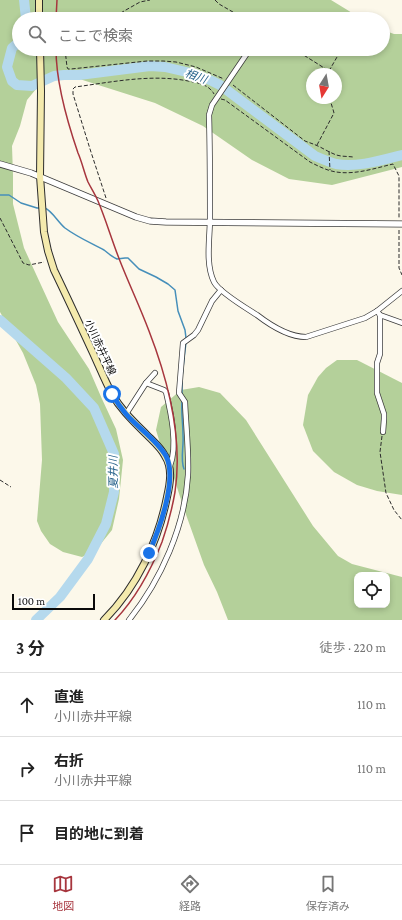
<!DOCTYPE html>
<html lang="ja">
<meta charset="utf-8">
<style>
body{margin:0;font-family:"Crimson Pro","Noto Sans JP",serif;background:#f2f2f2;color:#222}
.controls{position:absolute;right:12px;bottom:12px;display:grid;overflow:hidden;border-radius:8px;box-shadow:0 2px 6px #0003}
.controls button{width:36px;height:36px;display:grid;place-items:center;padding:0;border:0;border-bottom:1px solid #e0e0e0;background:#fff;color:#222;font:20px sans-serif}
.compass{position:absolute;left:306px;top:68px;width:36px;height:36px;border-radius:50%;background:#fff;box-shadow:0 2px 6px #0003;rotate:191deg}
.scale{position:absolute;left:12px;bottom:10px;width:83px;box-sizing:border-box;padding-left:4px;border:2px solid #0a0a0a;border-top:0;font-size:11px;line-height:14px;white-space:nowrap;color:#0a0a0a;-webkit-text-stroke:3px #fff;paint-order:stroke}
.stop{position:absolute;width:12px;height:12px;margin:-9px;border:3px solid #1a73e8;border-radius:50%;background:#fff}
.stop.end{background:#1a73e8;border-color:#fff;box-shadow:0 1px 4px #0008}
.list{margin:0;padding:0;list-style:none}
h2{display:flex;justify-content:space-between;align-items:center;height:52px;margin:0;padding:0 16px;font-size:17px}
h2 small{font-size:13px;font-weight:400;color:#767676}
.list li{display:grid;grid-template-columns:26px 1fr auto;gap:12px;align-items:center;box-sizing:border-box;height:64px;padding:0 16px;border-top:1px solid #e0e0e0}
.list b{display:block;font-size:15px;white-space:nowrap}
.list p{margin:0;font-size:13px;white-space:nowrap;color:#767676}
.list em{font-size:13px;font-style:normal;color:#767676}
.icon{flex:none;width:22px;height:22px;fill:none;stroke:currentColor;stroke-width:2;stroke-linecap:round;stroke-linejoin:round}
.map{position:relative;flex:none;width:402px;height:620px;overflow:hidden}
.search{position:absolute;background:#fff;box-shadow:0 2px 6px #0003;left:12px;right:12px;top:12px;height:44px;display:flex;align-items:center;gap:10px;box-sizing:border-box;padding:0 14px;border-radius:22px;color:#767676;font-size:15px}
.sheet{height:244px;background:#fff}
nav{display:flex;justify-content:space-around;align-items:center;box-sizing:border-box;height:56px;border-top:1px solid #e0e0e0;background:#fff;font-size:11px;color:#767676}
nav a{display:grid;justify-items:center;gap:2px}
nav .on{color:#a7363e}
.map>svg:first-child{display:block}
.forest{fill:#b4d09a;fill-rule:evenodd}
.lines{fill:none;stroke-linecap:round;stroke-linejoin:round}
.stream{stroke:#468fba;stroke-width:1.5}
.river{stroke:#b5d9ed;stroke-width:10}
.minor-casing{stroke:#3d3d3d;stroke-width:6}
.tertiary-casing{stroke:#3d3d3d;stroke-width:7}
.secondary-casing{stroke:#2c2c2c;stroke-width:8}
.path{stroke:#2c2c2c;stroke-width:1;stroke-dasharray:4 2;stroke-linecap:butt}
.minor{stroke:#fff;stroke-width:4.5}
.tertiary{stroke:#fff;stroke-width:5.5}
.secondary{stroke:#f4eaad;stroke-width:6}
.rail{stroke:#a7363e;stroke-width:1.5}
.route{stroke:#1a73e8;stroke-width:5}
.labels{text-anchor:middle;stroke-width:4;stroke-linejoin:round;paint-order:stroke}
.street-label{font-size:10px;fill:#0a0a0a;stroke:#fff}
.water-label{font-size:11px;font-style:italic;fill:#25618a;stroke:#fff}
</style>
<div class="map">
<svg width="402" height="620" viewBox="0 0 402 620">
<rect width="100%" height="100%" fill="#fcf8ea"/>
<g class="forest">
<path d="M0 0H331L349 11 360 19H19V49H383V30L394 34H402V167L332 185 289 179 252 160 203 126 155 103 70 76H55L41 83 27 100 20 126 12 146 13 175V204L24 248 58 322 89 369 102 399 116 429 123 460 119 499 112 530 95 551 82 557 63 552 50 544 41 531 37 521 42 460 40 404 36 385 23 353 0 312ZM312 74H336V98H312Z"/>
<polygon points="337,360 357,360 402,383 402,495 377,491 357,485 334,472 313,451 303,425 308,395 318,377 326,368"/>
<path d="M199 387 220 393 246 420 313 526 338 556 352 564 402 577V620H228L217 592 204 565 184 509 174 478 162 450 156 430 161 407 181 390ZM357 575H387V605H357Z"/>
</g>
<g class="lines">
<g class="stream">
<polyline points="0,195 9,195 21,203 37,208 41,208"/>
<path d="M45 208C52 211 58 222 65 228 77 237 91 243 104 250 108 253 112 257 117 259L125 258H128L139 269 156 277 168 284 175 290 178 311 185 330 186 338"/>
<polyline points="182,394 182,377 186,342"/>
<path d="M182 400C181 412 183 423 183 435 184 446 180 459 184 469"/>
</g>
<g class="river">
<polyline points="24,0 26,19"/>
<path d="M19 42 12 48 7 67 12 81 17 85 32 86 54 76 64 75H79L150 66 165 67 195 74 212 81 220 85 315 156C322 159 329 162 336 164 357 168 382 160 402 155"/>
<polyline points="0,320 66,378 94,408 114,454 114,492 106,524 88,559 60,597 36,620"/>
</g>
<g class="minor-casing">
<g id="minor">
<path d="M250 49 212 105 209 115C210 150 210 184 210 218 210 237 205 264 214 282 219 292 246 308 257 315 270 325 289 337 306 337L365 318 377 311 402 291"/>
<polyline points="377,311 380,315 380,354 377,363 377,393 384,414 384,419 383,432"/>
<polyline points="380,315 402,323"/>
<path d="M146 383 164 390 166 392C171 413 178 445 170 466"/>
<polyline points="126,414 146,383 155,373"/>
<path d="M129 620C161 580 185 526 188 475 189 451 186 426 185 402L179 393 183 343 194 335 198 330 212 301 221 290"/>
</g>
</g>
<g class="tertiary-casing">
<polyline id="tertiary" points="0,164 31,173 136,217 150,221 166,222 402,224"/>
</g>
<g class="secondary-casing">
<g id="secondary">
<polyline points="39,0 39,19"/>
<path d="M40 49 41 91 40 176 44 232 48 251 54 270C67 297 80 325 93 353 99 366 105 381 112 394 121 410 134 422 147 435 154 442 161 448 165 456 173 468 170 484 167 497 158 542 137 587 104 620"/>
</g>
</g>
<g class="path">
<polyline points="215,0 219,4 245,19"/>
<polyline points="110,19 140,2 150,0"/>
<polyline points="65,49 67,67 68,69 71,69 147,61 163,61 176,62 196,67 224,79"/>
<polyline points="294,49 329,71 331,74"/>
<polyline points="329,71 337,57 336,49"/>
<path d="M233 85 305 141C310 143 314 144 320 147 324 149 329 152 334 154 340 157 347 156 353 157"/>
<path d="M221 99 225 100 310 162C316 165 322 168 328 170 349 177 372 169 393 164L399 176V219"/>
<path d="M317 145 334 113C333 108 330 103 331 98"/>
<polyline points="329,151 330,170"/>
<path d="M106 198 90 149 73 94V89L75 87C113 82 154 73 193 82 199 83 206 85 210 89 212 91 213 92 214 94"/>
<polyline points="0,218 23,263 29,265 44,262"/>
<polyline points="399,230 399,268 402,275"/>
<polyline points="382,436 380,452 386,493 394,510 402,520"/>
<polyline points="0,480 11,487"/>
</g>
<use href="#minor" class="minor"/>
<use href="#tertiary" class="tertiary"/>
<use href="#secondary" class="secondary"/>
<g class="rail">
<polyline points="56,19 57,0"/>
<path d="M56 49C56 83 67 121 78 153 82 162 84 172 88 182 91 188 95 194 98 201 106 220 112 241 120 261 129 284 140 307 149 331 168 380 183 439 175 492 172 509 168 525 162 542 151 570 136 598 115 620"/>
</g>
</g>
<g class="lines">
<path class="route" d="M112 394C116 401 121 408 126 414 138 428 157 440 166 456 178 479 159 530 149 553"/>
</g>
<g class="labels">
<g class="street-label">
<text transform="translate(101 347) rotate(65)" y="4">小川赤井平線</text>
</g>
<g class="water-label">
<text transform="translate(196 76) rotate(20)" y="4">相川</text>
<text transform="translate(113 472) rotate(-91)" y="4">夏井川</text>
</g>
</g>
</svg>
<div class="controls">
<button><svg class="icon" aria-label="locate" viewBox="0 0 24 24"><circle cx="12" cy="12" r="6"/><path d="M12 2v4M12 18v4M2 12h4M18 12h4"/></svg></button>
</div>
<svg class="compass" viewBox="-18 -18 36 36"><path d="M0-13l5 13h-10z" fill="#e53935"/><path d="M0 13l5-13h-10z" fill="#767676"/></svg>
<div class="scale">100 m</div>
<div class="stop" style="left:112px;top:394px"></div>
<div class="stop end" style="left:149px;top:553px"></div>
<div class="search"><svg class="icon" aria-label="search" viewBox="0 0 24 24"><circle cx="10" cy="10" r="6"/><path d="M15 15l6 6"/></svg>ここで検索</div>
</div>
<section class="sheet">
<h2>3 分<small>徒歩 · 220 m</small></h2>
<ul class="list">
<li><svg class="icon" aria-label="ahead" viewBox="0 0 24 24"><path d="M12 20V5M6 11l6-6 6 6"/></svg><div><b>直進</b><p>小川赤井平線</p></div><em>110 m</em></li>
<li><svg class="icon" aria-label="right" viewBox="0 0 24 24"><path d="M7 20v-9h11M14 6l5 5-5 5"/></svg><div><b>右折</b><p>小川赤井平線</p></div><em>110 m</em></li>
<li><svg class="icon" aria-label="arrive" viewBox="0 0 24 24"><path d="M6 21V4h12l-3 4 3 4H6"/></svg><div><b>目的地に到着</b></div></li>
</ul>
</section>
<nav>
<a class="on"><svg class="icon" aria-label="map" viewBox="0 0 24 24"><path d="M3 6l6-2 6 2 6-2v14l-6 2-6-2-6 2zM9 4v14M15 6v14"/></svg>地図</a>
<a><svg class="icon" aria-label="directions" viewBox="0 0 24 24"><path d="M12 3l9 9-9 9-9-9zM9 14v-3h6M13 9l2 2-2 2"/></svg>経路</a>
<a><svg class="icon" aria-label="saved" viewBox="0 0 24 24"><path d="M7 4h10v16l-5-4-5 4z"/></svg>保存済み</a>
</nav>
